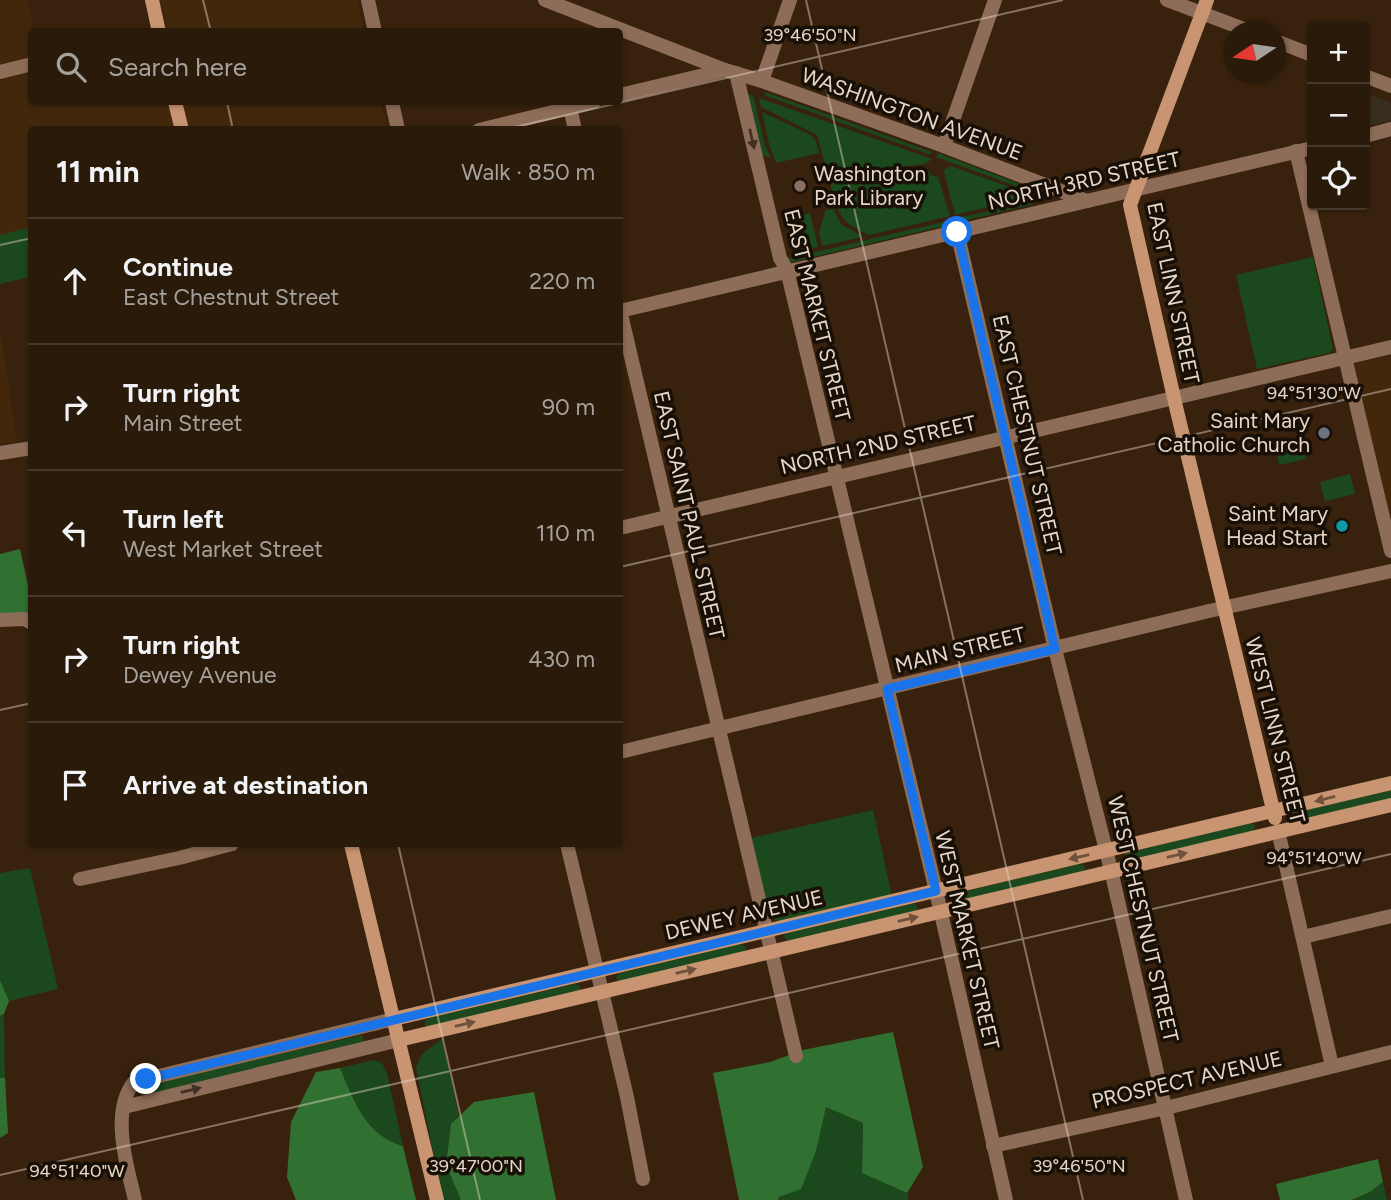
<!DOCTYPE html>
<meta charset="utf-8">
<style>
body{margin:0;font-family:Figtree,sans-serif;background:#362718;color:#f1f3f6}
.controls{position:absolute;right:21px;top:21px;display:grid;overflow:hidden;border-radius:7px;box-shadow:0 2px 5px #0004}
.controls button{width:63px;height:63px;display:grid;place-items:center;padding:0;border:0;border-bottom:2px solid #46382b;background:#2a1a0a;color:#f1f3f6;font:35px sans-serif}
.compass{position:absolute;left:1223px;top:21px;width:63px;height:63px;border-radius:50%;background:#2a1a0a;box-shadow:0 2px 5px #0004;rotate:257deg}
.stop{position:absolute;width:21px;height:21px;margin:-16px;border:5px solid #1a73e8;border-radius:50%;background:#fff}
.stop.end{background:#1a73e8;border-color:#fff;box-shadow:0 2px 7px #0008}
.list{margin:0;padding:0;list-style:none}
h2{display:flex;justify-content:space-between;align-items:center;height:91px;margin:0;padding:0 28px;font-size:30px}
h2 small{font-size:23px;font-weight:400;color:#a5a19c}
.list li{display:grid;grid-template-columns:46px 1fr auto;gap:21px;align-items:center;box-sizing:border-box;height:126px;padding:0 28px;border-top:2px solid #46382b}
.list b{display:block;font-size:26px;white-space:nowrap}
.list p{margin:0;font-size:23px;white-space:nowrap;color:#a5a19c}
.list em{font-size:23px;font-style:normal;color:#a5a19c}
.icon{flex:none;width:38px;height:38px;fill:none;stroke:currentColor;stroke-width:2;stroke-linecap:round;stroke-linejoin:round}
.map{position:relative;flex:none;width:1391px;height:1200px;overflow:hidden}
.search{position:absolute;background:#2a1a0a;box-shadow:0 2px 5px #0004;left:28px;top:28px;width:595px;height:77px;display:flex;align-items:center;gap:18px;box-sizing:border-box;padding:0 24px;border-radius:7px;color:#a5a19c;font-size:26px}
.panel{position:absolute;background:#2a1a0a;box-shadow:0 2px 5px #0004;left:28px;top:126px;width:595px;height:721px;border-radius:7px}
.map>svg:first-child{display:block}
.commercial{fill:#382e1e}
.built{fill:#42270b}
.green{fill:#1b481d}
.forest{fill:#307132}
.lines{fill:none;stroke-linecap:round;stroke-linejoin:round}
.street{stroke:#8e6d58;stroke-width:14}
.secondary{stroke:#c89471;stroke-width:14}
.oneway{fill:#413023}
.oneway2{fill:#70523c}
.route{stroke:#1a73e8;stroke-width:9}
.ticks{fill:none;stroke:#e6d7cb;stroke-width:2;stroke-opacity:0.45}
.education-dot{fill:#8d6e63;stroke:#180f06;stroke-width:2.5}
.worship-dot{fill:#6b7280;stroke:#180f06;stroke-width:2.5}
.culture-dot{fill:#0f9aa8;stroke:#180f06;stroke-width:2.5}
.labels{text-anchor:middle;stroke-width:7;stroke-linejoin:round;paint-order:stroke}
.street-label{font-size:21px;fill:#e6d7cb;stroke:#180f06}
.poi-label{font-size:21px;fill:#e6d7cb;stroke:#180f06;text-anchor:end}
.ticks-label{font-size:18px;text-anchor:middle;fill:#e6d7cb;stroke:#180f06;stroke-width:7;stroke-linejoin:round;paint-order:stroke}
</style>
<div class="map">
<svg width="1391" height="1200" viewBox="0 0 1391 1200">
<rect width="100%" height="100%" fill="#38220d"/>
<polygon class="commercial" points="1365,93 1391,103 1391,120 1365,127"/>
<g class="built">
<polygon points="0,0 27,0 34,31 32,32 32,102 381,102 388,129 32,130 31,227 0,235"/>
<polygon points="160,0 357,0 364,31 168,31"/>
<polygon points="0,327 17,442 0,444"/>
<polygon points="1391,356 1391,525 1354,368 1357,363"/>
</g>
<g class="green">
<polygon points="765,92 932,152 931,155 764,95"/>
<polygon points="746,94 753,95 765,145 771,158 760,154"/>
<polygon points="759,98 932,159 925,164 828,176 817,135 761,107"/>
<polygon points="762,112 811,135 816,141 819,153 776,163 769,144"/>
<polygon points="938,153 1033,189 1038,194 936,157"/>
<polygon points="951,166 1035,196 955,215 944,172 945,169"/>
<path d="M928 170 931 175 938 177 950 216 869 235C839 222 837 212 830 182Z"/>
<polygon points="1033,201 1034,204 963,221 962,217"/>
<polygon points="833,209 841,224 863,237 822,246 819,232 826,210"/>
<polygon points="810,213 818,247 797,252 789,218"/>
<polygon points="951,220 952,224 792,262 786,259"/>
<polygon points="31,227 31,283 30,277 0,284 0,235"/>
<polygon points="1313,257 1333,349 1329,353 1257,369 1236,275"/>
<polygon points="1304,449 1306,459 1279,465 1277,455"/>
<polygon points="1350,474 1355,494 1325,501 1320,482"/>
<polygon points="1391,790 1391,799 1299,820 1294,815 1297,812"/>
<polygon points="873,810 892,896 780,922 773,919 768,911 751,838"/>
<polygon points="1251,823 1255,825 1254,832 1128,861 1124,860 1126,853"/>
<polygon points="1080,864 1084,865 1085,869 1082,872 955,903 951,901 954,894"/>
<polygon points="30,868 58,989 9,1001 0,980 0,873"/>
<polygon points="911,904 916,904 918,909 914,912 790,941 786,940 784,936 787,933"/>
<polygon points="740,944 745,946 746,951 743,953 622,981 617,980 616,977 620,973"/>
<polygon points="575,984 579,985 581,990 577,993 426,1027 424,1023 428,1018"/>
<polygon points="4,1014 5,1078 0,1078 0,1016"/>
<polygon points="362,1035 365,1044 145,1095 140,1093 139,1089 142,1086"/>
<polygon points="442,1039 459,1116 451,1124 446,1165 461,1200 443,1200 416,1068 422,1054"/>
<path d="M374 1060 382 1063 387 1073 403 1146C365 1135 354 1101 340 1068Z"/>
<polygon points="825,1106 863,1123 862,1173 907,1193 909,1200 778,1200 816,1151"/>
<polygon points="1383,1182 1387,1200 1351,1200 1370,1192"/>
</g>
<g class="forest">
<polygon points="20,549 31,599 31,617 0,616 0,554"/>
<polygon points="0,980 9,1001 4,1014 0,1016"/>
<polygon points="893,1032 923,1167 907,1193 862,1173 863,1123 826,1107 816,1151 801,1189 779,1197 778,1200 739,1200 713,1073 770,1062 803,1050"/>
<path d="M340 1068C354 1101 365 1135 403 1146L416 1200H296L287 1177 291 1122 316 1072Z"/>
<polygon points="0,1078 5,1078 8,1133 0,1138"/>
<polygon points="534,1092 556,1200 461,1200 446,1165 451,1124 474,1102"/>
<polygon points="1378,1159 1383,1182 1370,1192 1351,1200 1280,1200 1276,1184"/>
</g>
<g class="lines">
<g class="street">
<polyline points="368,0 375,32"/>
<polyline points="545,0 725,70"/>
<polyline points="1167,0 1252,32"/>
<polyline points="1276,41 1312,55"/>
<polyline points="0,72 32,64"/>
<polyline points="736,73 780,258 787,270 936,891 1006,1200"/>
<polyline points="1365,76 1391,86"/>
<polyline points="762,81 790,0"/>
<polyline points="620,95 725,70 762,81 938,144 1087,201"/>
<polyline points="392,102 398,130"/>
<polyline points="570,107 575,130"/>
<polyline points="479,130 594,102"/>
<polyline points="1365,136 1391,129"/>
<polyline points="944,146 995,0"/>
<polyline points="1296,151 1391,551"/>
<polyline points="957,232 1055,649 1111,870 1186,1200"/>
<polyline points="620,310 796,1056"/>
<polyline points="620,311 1312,148"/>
<polyline points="0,453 32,448"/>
<polyline points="620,528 1391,347"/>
<polyline points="0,620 24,619 32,623"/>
<polyline points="620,752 1209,611 1391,571"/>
<polyline points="1278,831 1332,1066"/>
<polyline points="567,844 627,1097 643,1179"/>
<polyline points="80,879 179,858 232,844"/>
<polyline points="1303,937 1391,916"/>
<polyline points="124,1107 399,1040"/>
<polyline points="993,1146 1166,1108 1391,1052"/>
<path d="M135 1200C127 1166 110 1112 134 1082L394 1019"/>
</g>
<g class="secondary">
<polyline points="152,0 159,32"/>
<polyline points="1207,0 1130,205 1177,411 1275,818"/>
<polyline points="175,102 182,130"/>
<polyline points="351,844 437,1200"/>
<polyline points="394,1019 1391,783"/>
<polyline points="399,1040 1391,805"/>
</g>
</g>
<defs><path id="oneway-solid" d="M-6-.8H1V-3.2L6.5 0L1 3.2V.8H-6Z" transform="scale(1.75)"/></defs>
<g class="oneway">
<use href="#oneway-solid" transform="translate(752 139) rotate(77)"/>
<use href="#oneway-solid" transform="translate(191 1090) rotate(-13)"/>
</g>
<g class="oneway2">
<use href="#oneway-solid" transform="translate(1325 799) rotate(166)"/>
<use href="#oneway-solid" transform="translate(1177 855) rotate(-13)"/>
<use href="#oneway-solid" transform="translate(1079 857) rotate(167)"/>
<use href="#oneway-solid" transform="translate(908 919) rotate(-13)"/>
<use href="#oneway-solid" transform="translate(686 971) rotate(-13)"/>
<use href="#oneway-solid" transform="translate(465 1024) rotate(-13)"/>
</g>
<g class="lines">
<polyline class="route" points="146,1079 936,891 887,689 1055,649 957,232"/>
</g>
<path class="ticks" d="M203 0 211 32M806 0 1083 1200M227 102 233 130M502 130 1063 0M0 245 32 238M620 567 1391 389M0 710 32 703M398 844 480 1200M0 1175 1391 854"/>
<circle class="education-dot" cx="800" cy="186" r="7"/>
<circle class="worship-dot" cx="1324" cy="433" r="7"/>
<circle class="culture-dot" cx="1342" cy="526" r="7"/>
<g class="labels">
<g class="street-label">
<text transform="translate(912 114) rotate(20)" y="7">WASHINGTON AVENUE</text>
<text transform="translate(1084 181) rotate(-13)" y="7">NORTH 3RD STREET</text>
<text transform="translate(1173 293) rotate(78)" y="7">EAST LINN STREET</text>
<text transform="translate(817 315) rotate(76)" y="7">EAST MARKET STREET</text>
<text transform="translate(1027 435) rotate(77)" y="7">EAST CHESTNUT STREET</text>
<text transform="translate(878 445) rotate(-13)" y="7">NORTH 2ND STREET</text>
<text transform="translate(689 515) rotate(77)" y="7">EAST SAINT PAUL STREET</text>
<text transform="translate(960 650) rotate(-14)" y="7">MAIN STREET</text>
<text transform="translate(1275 730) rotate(76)" y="7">WEST LINN STREET</text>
<text transform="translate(744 915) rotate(-13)" y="7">DEWEY AVENUE</text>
<text transform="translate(1143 919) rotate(77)" y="7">WEST CHESTNUT STREET</text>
<text transform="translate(967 940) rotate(77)" y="7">WEST MARKET STREET</text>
<text transform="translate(1187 1080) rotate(-13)" y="7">PROSPECT AVENUE</text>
</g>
<g class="poi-label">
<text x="814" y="181" text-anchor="start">Washington<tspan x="814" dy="24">Park Library</tspan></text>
<text x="1310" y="428">Saint Mary<tspan x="1310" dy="24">Catholic Church</tspan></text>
<text x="1328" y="521">Saint Mary<tspan x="1328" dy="24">Head Start</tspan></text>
</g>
</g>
<g class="ticks-label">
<text x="810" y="41">39°46'50"N</text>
<text x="1314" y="399">94°51'30"W</text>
<text x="1314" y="864">94°51'40"W</text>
<text x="476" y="1172">39°47'00"N</text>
<text x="1079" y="1172">39°46'50"N</text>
<text x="77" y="1177">94°51'40"W</text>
</g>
</svg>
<div class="controls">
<button>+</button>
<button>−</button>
<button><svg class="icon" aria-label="locate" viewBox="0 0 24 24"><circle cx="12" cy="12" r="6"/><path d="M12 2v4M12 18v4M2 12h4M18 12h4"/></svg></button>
</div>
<svg class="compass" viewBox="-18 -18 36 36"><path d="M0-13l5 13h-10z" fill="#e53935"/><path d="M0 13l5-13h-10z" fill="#a5a19c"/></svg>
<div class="stop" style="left:957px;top:232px"></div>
<div class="stop end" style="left:146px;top:1079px"></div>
<div class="search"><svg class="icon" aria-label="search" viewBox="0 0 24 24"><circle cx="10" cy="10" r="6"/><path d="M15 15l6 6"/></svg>Search here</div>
<section class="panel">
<h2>11 min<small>Walk · 850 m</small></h2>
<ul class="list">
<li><svg class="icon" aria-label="ahead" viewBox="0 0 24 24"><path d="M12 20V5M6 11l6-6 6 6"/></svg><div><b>Continue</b><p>East Chestnut Street</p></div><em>220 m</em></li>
<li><svg class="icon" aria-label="right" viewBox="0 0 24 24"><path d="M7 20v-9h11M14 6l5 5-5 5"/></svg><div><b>Turn right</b><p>Main Street</p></div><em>90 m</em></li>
<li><svg class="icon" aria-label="left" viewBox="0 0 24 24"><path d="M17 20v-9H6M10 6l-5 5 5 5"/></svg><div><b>Turn left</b><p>West Market Street</p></div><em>110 m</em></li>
<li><svg class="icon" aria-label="right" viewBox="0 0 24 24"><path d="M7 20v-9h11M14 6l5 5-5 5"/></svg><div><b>Turn right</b><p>Dewey Avenue</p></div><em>430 m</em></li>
<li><svg class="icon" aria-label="arrive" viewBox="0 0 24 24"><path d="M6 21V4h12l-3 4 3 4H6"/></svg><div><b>Arrive at destination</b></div></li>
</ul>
</section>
</div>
